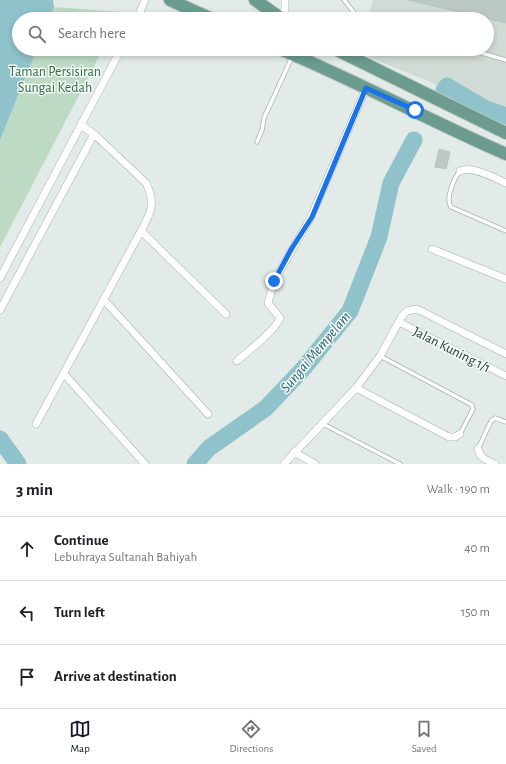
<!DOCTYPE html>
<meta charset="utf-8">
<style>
body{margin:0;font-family:"Alegreya Sans",sans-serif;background:#f2f2f2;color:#202124}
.stop{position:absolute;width:12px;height:12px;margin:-9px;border:3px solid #1a73e8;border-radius:50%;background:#fff}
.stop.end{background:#1a73e8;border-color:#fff;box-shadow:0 1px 4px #0008}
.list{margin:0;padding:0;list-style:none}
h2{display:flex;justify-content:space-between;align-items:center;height:52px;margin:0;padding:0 16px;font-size:17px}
h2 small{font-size:13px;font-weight:400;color:#757577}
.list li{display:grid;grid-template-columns:26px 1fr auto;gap:12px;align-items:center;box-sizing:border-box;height:64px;padding:0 16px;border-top:1px solid #e0e0e0}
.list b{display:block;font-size:15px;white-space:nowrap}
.list p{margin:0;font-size:13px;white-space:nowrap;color:#757577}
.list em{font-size:13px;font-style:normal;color:#757577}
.icon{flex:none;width:22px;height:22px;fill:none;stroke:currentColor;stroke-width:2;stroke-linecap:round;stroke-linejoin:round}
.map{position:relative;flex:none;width:506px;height:464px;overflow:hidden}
.search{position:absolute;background:#fff;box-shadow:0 2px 6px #0003;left:12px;right:12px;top:12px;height:44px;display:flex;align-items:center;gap:10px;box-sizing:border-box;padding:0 14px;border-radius:22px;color:#757577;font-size:15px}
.sheet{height:244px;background:#fff}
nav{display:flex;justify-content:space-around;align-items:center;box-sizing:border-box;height:56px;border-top:1px solid #e0e0e0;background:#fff;font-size:11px;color:#757577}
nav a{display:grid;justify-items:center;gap:2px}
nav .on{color:#111827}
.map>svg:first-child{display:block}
.built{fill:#d1dbd6}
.green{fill:#bddac5}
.water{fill:#90c2cb}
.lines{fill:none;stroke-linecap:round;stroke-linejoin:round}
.river{stroke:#90c2cb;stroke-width:17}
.building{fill:#bbc8c3;stroke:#b6c4be}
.lane-casing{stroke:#a5b2ae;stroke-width:5}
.street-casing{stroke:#a5b2ae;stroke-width:8}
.primary-casing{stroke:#c2c8c6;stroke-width:14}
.lane{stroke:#fff;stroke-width:3.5}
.street{stroke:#fff;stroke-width:7}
.primary{stroke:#6b9c8f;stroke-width:12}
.route{stroke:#1a73e8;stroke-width:5}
.labels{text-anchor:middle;stroke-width:3;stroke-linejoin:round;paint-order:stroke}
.park-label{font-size:14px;fill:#326d49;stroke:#f3f8f5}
.street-label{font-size:14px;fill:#243a34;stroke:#f3f8f5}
.water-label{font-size:15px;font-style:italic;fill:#246471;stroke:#f3f8f5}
</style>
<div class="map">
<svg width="506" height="464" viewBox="0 0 506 464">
<rect width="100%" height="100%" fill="#e2ebe7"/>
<polygon class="built" points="373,0 506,0 506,108 462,90 435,84 376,60 357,50 357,49 487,49 487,19 367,19"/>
<g class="green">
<polygon points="54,7 122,12 118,19 50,19"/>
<polygon points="37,49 103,49 0,247 0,140"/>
</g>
<polygon class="water" points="0,0 53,0 54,7 50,19 19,19 19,49 37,49 0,140"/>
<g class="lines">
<g class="river">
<polyline points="444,90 447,86 484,108 506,116"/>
<polyline points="0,439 18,464"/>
<polyline points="195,464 209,448 266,408 303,369 350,311 379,237 391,183 414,140"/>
</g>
</g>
<g class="building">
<polygon points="408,0 506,0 506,23"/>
<polygon points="439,149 450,152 446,169 435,167"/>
</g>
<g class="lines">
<g class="lane-casing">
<g id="lane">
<polyline points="344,0 359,19"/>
<polyline points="398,18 399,19"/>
<polyline points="468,49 506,60"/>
<polyline points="257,142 262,130 264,118 292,57"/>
<path d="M460 171C454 178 445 199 451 207L506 231"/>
<polyline points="380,356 472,405 473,409 460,434"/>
<polyline points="323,424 400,464"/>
<polyline points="478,449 491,421 495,418 506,422"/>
</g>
</g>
<g class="street-casing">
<g id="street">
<polyline points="281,18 285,9 285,0"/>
<polyline points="137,19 145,0"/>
<path d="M460 171C471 165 495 178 506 183"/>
<polyline points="141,231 226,314"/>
<polyline points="432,249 506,279"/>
<polyline points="0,278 121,49"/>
<polyline points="104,300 208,414"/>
<polyline points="0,310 94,134"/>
<polyline points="399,322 506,376"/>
<path d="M237 361C248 351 275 331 280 318L268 303 274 281 311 217 366 88"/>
<polyline points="64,374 145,464"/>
<polyline points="356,388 449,437 455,437 460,434"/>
<path d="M36 424 141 231C151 213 156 203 146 183L94 134 81 125"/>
<path d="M478 449C480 459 487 460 495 464"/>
<polyline points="294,452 315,464"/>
<polyline points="284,464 356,388 380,356 402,316 407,311 417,309 506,354"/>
</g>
</g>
<g class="primary-casing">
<g id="primary">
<polyline points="170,0 212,19"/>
<polyline points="255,0 282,19"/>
<path d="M280 49C357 81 430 121 506 154"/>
<polyline points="335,49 506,133"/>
</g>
</g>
<use href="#lane" class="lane"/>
<use href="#street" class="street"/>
<use href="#primary" class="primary"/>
</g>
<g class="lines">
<polyline class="route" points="274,281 292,248 312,217 366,88 415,110"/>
</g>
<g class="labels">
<g class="park-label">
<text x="55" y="76">Taman Persisiran<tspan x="55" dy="16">Sungai Kedah</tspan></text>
</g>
<g class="street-label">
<text transform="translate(452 349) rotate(27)" y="5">Jalan Kuning 1/1</text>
</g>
<g class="water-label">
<text transform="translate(315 352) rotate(-50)" y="5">Sungai Mempelam</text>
</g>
</g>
</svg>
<div class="stop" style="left:415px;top:110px"></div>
<div class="stop end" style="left:274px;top:281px"></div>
<div class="search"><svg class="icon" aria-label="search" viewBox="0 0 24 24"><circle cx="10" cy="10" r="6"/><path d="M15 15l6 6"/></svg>Search here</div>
</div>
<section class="sheet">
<h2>3 min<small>Walk · 190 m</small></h2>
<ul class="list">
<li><svg class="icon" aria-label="ahead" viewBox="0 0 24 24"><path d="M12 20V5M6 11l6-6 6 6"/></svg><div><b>Continue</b><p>Lebuhraya Sultanah Bahiyah</p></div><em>40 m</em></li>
<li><svg class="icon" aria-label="left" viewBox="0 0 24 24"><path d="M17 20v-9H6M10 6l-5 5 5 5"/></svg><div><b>Turn left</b></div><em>150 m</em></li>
<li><svg class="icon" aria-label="arrive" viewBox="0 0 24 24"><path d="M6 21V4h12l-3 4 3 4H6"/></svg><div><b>Arrive at destination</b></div></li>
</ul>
</section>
<nav>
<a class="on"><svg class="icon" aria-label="map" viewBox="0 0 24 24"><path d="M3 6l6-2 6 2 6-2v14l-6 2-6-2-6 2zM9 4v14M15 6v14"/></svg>Map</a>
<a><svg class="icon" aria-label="directions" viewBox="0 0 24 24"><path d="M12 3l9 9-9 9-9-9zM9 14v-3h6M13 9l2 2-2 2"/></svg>Directions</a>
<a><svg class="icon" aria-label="saved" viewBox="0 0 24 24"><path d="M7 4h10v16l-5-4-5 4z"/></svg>Saved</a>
</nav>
